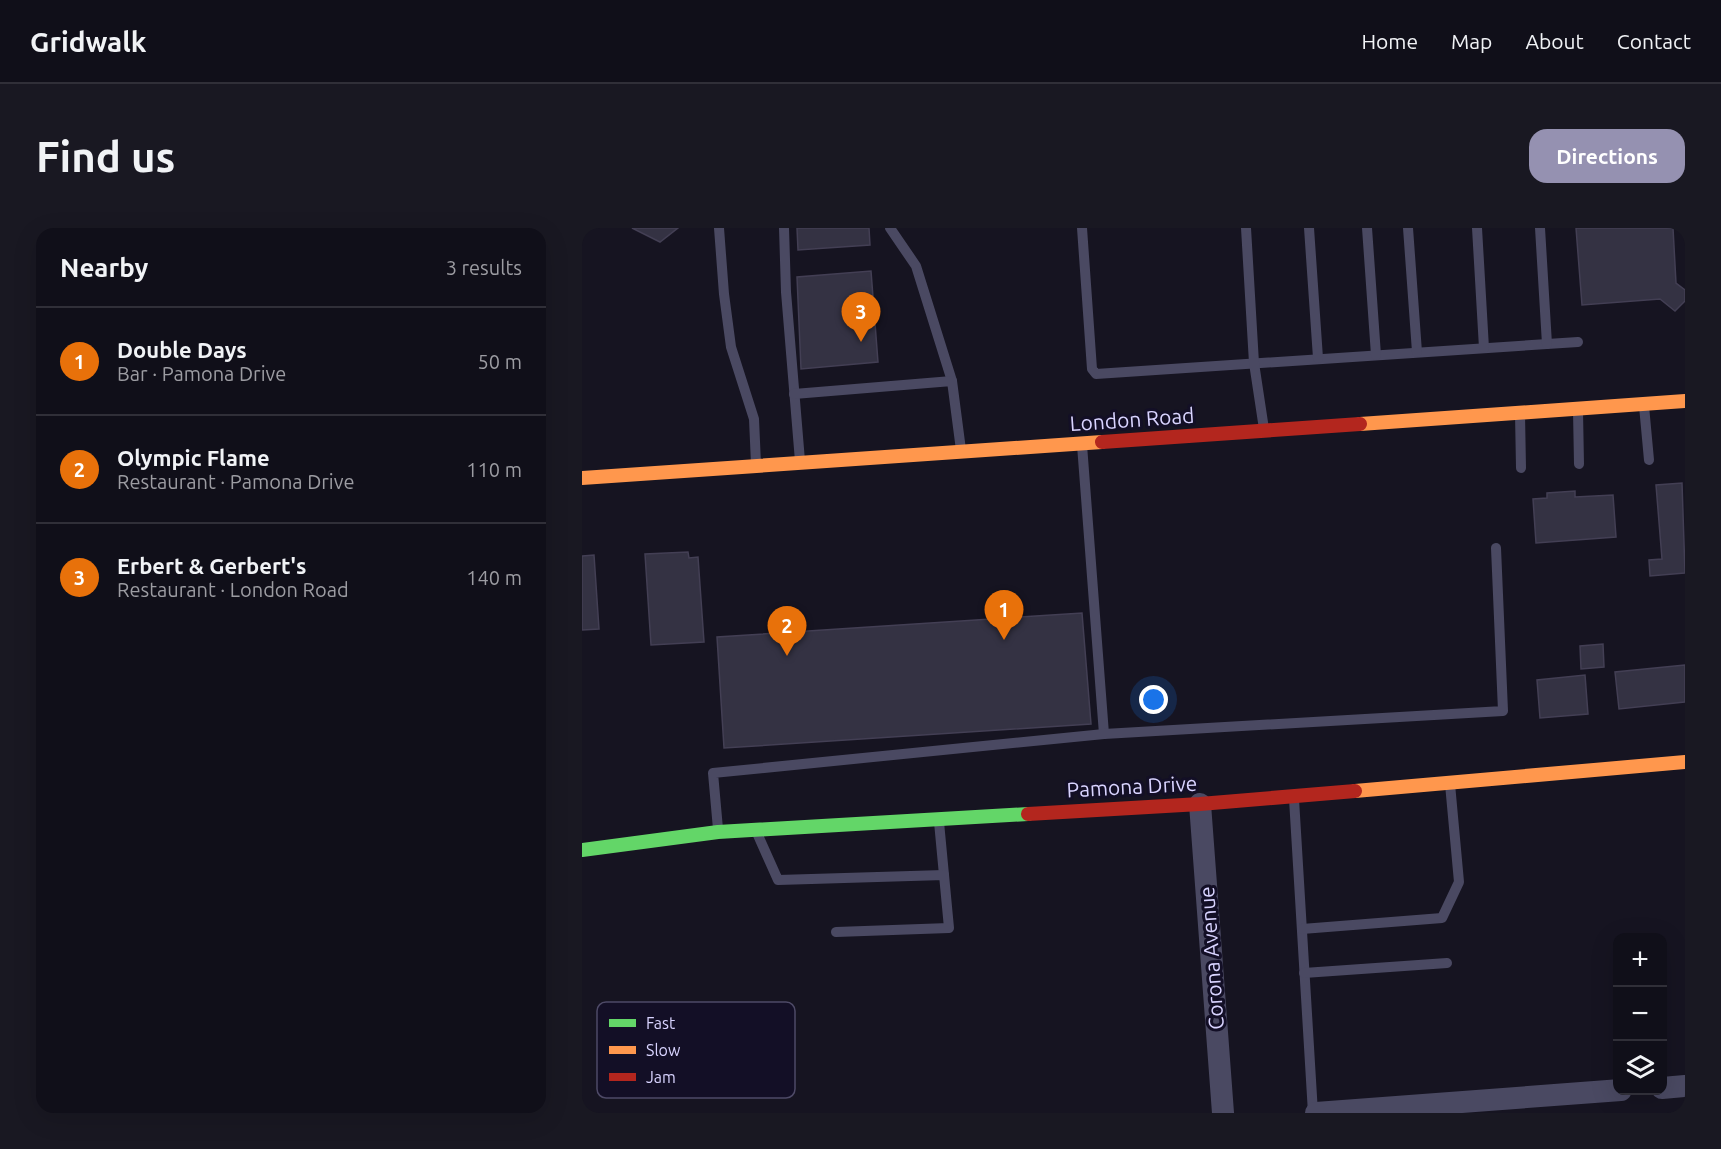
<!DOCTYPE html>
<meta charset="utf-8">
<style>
body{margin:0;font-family:Ubuntu,sans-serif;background:#191822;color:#f1f3f6}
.controls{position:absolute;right:18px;bottom:18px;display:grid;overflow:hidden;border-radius:12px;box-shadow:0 6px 24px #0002}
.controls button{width:54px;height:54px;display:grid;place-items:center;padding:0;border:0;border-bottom:2px solid #302f38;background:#100f19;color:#f1f3f6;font:30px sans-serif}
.you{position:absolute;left:572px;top:472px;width:21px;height:21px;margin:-15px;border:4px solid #fff;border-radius:50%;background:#1a73e8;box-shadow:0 0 0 9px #1a73e833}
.badge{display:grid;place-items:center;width:39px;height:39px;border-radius:50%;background:#9591b1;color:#fff;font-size:20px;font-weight:700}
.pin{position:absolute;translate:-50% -50px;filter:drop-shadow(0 2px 3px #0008)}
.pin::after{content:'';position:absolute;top:32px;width:21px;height:18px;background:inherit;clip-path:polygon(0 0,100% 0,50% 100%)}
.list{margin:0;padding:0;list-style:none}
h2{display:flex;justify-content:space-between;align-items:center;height:78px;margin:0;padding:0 24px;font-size:26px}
h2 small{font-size:20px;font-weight:400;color:#9c9ca2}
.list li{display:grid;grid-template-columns:39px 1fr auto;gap:18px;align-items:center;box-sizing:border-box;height:108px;padding:0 24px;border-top:2px solid #302f38}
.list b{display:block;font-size:22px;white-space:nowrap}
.list p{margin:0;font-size:20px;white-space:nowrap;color:#9c9ca2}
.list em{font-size:20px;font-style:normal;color:#9c9ca2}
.icon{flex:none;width:33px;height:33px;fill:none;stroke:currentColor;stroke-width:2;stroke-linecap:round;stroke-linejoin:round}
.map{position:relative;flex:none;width:1103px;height:885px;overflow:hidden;border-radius:18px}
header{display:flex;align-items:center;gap:36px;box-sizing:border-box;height:84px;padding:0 30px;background:#100f19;border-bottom:2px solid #302f38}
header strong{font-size:28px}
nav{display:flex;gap:33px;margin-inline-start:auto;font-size:21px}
.intro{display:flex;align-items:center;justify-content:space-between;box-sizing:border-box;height:144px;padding:0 36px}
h1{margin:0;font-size:42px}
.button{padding:15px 27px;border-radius:18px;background:#9591b1;color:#fff;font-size:21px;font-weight:700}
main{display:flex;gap:36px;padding:0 36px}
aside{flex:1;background:#100f19;border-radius:18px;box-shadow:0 6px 24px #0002}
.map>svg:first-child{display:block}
.building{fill:#343243;stroke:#433f54;stroke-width:1.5}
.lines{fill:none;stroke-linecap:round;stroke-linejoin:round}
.lane{stroke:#4a4962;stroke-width:10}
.street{stroke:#4a4962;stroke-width:22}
.fast{stroke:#63d668;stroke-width:14}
.slow{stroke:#ff974d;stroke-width:14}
.jam{stroke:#b3261e;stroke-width:14}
.labels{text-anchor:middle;stroke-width:6;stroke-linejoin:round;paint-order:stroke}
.street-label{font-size:21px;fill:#d9d4ff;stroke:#130f26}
.key{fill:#130f26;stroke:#4e4a67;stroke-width:1.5}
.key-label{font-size:16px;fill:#d9d4ff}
</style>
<header>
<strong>Gridwalk</strong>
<nav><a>Home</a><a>Map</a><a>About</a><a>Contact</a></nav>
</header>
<div class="intro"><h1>Find us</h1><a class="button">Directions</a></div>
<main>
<aside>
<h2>Nearby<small>3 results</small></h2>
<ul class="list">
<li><span class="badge" style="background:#e8710a">1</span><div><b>Double Days</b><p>Bar · Pamona Drive</p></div><em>50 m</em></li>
<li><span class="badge" style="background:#e8710a">2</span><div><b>Olympic Flame</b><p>Restaurant · Pamona Drive</p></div><em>110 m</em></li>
<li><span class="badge" style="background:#e8710a">3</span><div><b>Erbert &amp; Gerbert's</b><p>Restaurant · London Road</p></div><em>140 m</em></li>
</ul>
</aside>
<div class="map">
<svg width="1103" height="885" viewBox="0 0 1103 885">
<rect width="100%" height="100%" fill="#161421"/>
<g class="building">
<polygon points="50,0 96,0 78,14"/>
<polygon points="215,0 287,0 288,17 216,22"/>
<polygon points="994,0 1091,0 1094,55 1103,62 1103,73 1093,83 1078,71 1000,77"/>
<polygon points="289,43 296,134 219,141 215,49"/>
<polygon points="1100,255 1103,345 1068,348 1067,332 1080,331 1074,257"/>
<polygon points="993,263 993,269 1031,267 1034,309 954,315 951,271 965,270 965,265"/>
<polygon points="106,324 107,330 116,329 122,414 69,417 63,326"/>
<polygon points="12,327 17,401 0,402 0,328"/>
<polygon points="500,385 509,496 142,520 135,409"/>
<polygon points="1021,416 1022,439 999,441 998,418"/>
<polygon points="1103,437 1103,474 1037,481 1033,444"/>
<polygon points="1003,447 1006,486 958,490 955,452"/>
</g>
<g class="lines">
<g class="lane">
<polyline points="137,0 142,66 149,119 172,191 174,236"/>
<polyline points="202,0 204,64 218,233"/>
<polyline points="308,0 334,38 370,153"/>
<polyline points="500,0 510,141 514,146 996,114"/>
<polyline points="664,0 672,135 682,201"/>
<polyline points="727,0 736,130"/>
<polyline points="785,0 794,127"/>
<polyline points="826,0 835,124"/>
<polyline points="895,0 902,120"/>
<polyline points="958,0 965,116"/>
<polyline points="212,166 370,153 379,222"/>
<polyline points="1062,178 1067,232"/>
<polyline points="996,183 997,236"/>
<polyline points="938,186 939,240"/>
<polyline points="500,217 522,506"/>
<polyline points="712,571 731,885"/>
<polyline points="357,594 362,647"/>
<polyline points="136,601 131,545 522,506 921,483 914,320"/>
<polyline points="175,605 196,652 362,647 367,700 254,704"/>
<polyline points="720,701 860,690 877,654 868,556"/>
<polyline points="722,745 865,735"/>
</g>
<g class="street">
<polyline points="618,576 641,885"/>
<polyline points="1080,860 1103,858"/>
<polyline points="734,885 1039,862"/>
</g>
<polyline class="fast" points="0,622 136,604 446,586"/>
<g class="slow">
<polyline points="778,196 1103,173"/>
<polyline points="0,250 520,214"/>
<polyline points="773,563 1103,534"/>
</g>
<g class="jam">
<polyline points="520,214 778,196"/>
<polyline points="446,586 618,576 773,563"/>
</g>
</g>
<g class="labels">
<g class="street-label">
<text transform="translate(550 192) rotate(-4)" y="7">London Road</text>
<text transform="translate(550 559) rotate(-3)" y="7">Pamona Drive</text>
<text transform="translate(630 730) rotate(-94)" y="7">Corona Avenue</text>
</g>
</g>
<rect x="15" y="774" width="198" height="96" rx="9" class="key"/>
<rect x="27" y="791" width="27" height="8" fill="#63d668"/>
<rect x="27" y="818" width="27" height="8" fill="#ff974d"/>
<rect x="27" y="845" width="27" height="8" fill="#b3261e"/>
<g class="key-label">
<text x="64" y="801">Fast</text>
<text x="64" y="828">Slow</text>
<text x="64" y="855">Jam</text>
</g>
</svg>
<div class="controls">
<button>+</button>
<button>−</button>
<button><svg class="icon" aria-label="layers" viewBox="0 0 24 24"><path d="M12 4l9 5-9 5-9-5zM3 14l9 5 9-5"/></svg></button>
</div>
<div class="you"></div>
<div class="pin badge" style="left:422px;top:412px;background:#e8710a">1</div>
<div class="pin badge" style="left:205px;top:428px;background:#e8710a">2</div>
<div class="pin badge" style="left:279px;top:114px;background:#e8710a">3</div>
</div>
</main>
